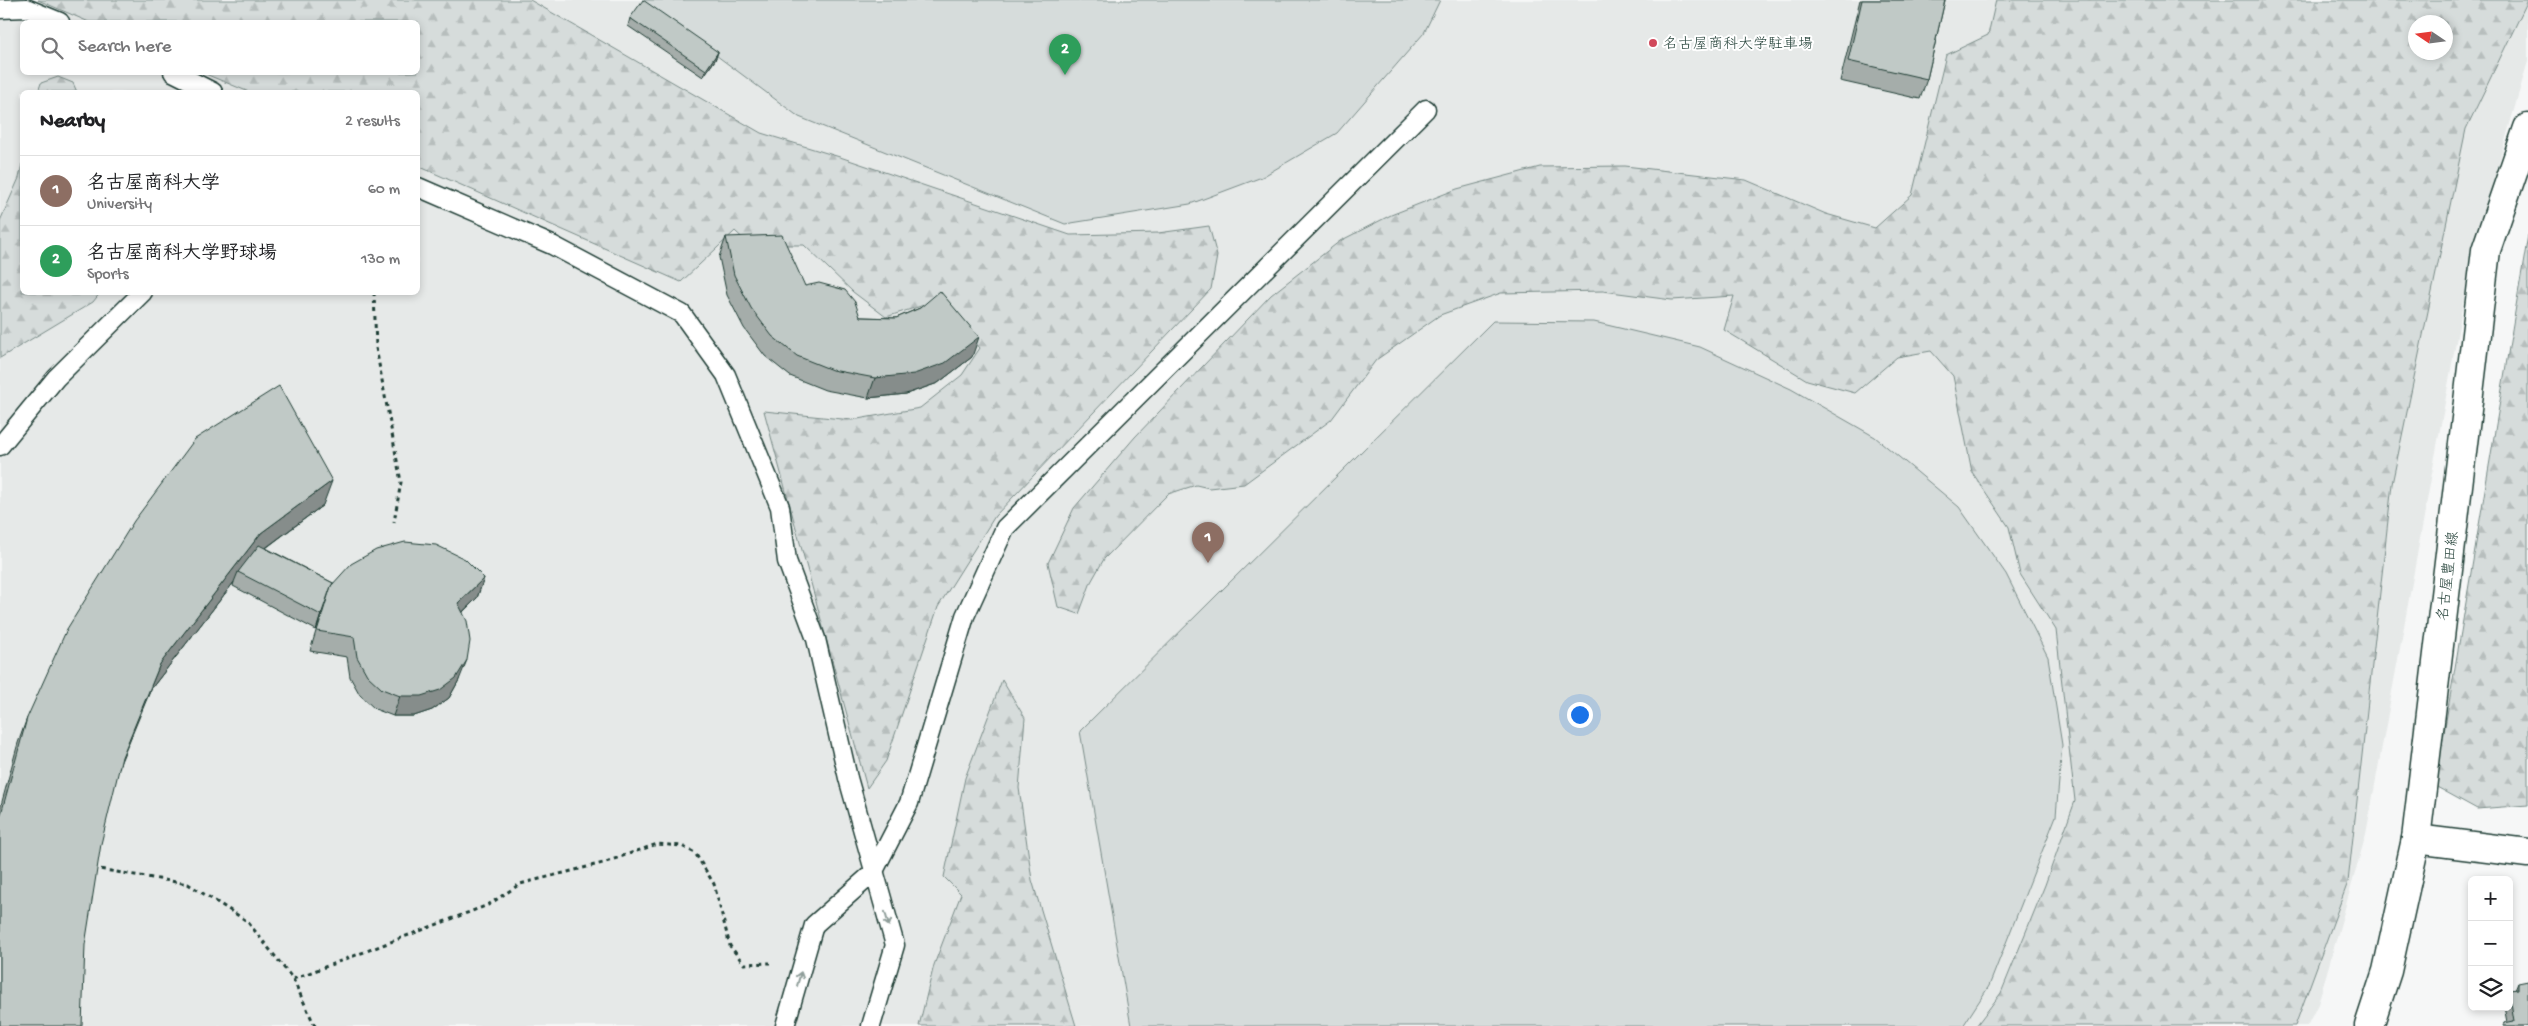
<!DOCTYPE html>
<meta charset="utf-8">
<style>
body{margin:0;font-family:"Gochi Hand","Klee One",sans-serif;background:#f6f6f6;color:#202124}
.controls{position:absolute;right:15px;bottom:15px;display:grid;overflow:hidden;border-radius:8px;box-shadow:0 2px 8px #0003}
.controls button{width:45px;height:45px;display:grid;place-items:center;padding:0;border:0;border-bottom:1px solid #e0e0e0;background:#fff;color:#202124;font:25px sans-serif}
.compass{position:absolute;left:2408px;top:15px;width:45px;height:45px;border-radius:50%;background:#fff;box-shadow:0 2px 8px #0003;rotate:283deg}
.you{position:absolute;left:1579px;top:714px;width:18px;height:18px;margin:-12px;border:4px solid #fff;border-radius:50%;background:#1a73e8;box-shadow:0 0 0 8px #1a73e833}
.badge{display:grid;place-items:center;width:32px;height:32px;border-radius:50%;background:#d1495b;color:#fff;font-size:16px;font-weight:700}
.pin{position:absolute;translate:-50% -41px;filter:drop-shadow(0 1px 2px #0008)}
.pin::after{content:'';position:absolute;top:26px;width:18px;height:15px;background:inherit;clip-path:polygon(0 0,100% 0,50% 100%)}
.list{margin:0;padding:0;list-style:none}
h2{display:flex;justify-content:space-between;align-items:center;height:65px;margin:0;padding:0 20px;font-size:21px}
h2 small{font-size:16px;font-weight:400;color:#757577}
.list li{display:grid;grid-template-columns:32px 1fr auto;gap:15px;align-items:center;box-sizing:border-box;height:70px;padding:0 20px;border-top:1px solid #e0e0e0}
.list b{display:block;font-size:19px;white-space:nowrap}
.list p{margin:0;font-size:16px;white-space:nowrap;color:#757577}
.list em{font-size:16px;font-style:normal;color:#757577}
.icon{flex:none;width:28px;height:28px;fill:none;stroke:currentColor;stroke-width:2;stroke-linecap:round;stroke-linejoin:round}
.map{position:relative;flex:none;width:2528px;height:1026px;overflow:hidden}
.search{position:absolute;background:#fff;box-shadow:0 2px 8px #0003;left:20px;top:20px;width:400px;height:55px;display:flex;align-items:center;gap:12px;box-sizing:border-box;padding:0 18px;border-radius:8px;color:#757577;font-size:19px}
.panel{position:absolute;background:#fff;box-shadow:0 2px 8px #0003;left:20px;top:90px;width:400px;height:205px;border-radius:8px}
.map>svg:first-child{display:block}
.built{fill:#e6e9e8;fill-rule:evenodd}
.forest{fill:url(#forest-firs);stroke:#7a8c88;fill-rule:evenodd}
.garden{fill:#d6dcdb;stroke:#7a8c88}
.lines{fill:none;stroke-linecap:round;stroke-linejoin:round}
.lane-casing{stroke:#1f3d34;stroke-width:21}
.street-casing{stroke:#1f3d34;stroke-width:31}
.primary-casing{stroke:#1f3d34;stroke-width:31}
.path{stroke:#1f3d34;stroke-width:3;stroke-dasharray:4 4;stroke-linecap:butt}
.lane{stroke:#fff;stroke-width:18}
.street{stroke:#fff;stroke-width:28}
.primary{stroke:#fff;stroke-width:28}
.wall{fill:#a5adaa;stroke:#1f3d34}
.shaded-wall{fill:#868d8b;stroke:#1f3d34}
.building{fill:#c0c9c6;stroke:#1f3d34}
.oneway{stroke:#8f9e9a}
.poi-dot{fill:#d1495b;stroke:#fff;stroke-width:2}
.labels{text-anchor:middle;stroke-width:4;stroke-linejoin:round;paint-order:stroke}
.poi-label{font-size:15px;fill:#1f3d34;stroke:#fff;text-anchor:start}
.street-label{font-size:15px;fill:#1f3d34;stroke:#fff}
</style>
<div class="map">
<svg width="2528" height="1026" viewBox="0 0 2528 1026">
<defs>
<pattern id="forest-firs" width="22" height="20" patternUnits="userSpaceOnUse" patternTransform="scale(1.25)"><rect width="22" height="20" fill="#d6dcdb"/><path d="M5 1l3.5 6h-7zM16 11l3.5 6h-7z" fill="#b7bebd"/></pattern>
</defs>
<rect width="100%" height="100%" fill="#f6f7f7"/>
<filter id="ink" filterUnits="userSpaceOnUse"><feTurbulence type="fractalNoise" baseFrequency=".02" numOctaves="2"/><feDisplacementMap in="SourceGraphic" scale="10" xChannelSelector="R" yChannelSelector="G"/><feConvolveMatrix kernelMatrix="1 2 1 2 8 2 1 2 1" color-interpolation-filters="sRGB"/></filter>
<g filter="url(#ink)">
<path class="built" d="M0 0H2528V61L2471 260 2366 834 2318 1004 2307 1026H0ZM22 22H418V72H22ZM2416 22H2446V52H2416ZM22 92H418V292H22Z"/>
<g class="forest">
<polygon points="38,0 530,0 761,133 843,158 1070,235 1158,233 1209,226 1217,256 1211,289 995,516 938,607 886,761 867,788 764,411 852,420 920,408 962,375 980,348 940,300 886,317 853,292 804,245 750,245 735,231 681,282 418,166 418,92 249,92 203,73 418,72 418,22 89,22"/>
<path d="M1996 0H2528L2466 129 2392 484 2348 882 2295 1026H1976L2001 993 2045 885 2075 801 2056 630 2020 574 2009 527 1972 472 1953 376 1931 351 1897 357 1855 393 1807 380 1724 330 1734 296 1672 300 1603 291 1501 293 1440 315 1376 360 1331 420 1244 484 1209 488 1196 485 1168 494 1104 559 1091 582 1079 614 1058 607 1048 563 1074 508 1135 437 1271 295 1340 241 1391 215 1457 189 1540 167 1625 166 1746 180 1826 214 1875 228 1912 195 1946 55 1988 35ZM2446 22V52H2416V22Z"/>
<polygon points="58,77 73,83 77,92 38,92 41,83"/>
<polygon points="22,164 22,292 100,293 93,302 0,358 0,221 19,178"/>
<polygon points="2528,235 2528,805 2477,809 2435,786"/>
<polygon points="1002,680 1025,718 1019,788 1032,880 1076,1026 919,1026 934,965 961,894 944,877 965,778"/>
</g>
<g class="garden">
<polygon points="642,0 1440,0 1424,33 1337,133 1262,177 1190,204 1065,224 799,117"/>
<polygon points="1493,321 1594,322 1700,347 1791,389 1875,437 1959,507 2006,574 2048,657 2062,745 2056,816 1989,986 1963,1026 1131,1026 1080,731"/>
</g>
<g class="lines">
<g class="lane-casing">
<g id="lane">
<polyline points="0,9 26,8 60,22"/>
<polyline points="173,72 213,92"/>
<polyline points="418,187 552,245 682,314 726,375 780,507 787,561 816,639 848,778 895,945 871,1026"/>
<polyline points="0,446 56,378 143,292"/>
<polyline points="785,1026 814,925 873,873 909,803 965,616 1005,528 1426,109"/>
</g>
</g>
<g class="street-casing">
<polyline id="street" points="2416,839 2528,853"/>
</g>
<g class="primary-casing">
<polyline id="primary" points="2369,1026 2387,971 2416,839 2486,250 2528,128"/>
</g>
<g class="path">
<polyline points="374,292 376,348 401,482 394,522"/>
<polyline points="93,868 188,884 247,921 293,979 315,1026"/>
<polyline points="293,979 488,905 520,884 603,863 657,844 682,846 695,853 714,884 730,946 744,964 770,963"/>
</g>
<use href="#lane" class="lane"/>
<use href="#street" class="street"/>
<use href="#primary" class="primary"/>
</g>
<g class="wall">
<polygon points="1860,0 1945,0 1927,79 1920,99 1840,81"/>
<polygon points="630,18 718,52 715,60 703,77 628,26"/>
<polygon points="726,237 805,286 860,317 896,318 920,308 972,357 938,383 906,394 868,398 825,390 790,376 765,356 744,328 727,295 719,257"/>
<polygon points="323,505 266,548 333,583 484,578 477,598 463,612 459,680 449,698 432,710 414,716 393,716 375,709 360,695 350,677 347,657 310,651 323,608 316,630 233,586 234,582 151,689 0,1026 0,809 18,743 27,718"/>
<polygon points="2518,983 2528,1026 2503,1026 2504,1023 2507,1022 2504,1007 2509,1007 2509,990 2515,990"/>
</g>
<g class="shaded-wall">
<polygon points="718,52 715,60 703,77 706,70"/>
<polygon points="979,337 972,357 938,383 906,394 868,398 875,378"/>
<polygon points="332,481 323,505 252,558 238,572 234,582 151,689 113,781 122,757 160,664 261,533"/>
<polygon points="484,578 477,598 451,623 458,603"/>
<polygon points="467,660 459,680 449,698 432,710 414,716 393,716 400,696"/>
</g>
<g class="building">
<polygon points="643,0 718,52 706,70 630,18"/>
<polygon points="1862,0 1945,0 1927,79 1848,61"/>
<polygon points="782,235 805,286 819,283 845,290 855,302 860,317 896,318 920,308 940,291 979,337 945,363 914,374 875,378 832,370 797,356 772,336 751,308 734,275 726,237"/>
<polygon points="279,386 332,481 261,533 160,664 122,757 101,844 85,945 82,1026 0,1026 0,818 27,718 67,629 134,521 195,439"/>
<polygon points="405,542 436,545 465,559 484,578 458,603 467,621 470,641 467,660 456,678 440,690 421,696 400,696 382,689 367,675 357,657 354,637 317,631 331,586 351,564 376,550"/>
<polygon points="259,545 333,583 331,586 321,615 238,572"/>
<polygon points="2528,981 2528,1026 2504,1026 2504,1023 2514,1021 2509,990 2518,989 2518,983"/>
</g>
<defs><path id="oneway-shaft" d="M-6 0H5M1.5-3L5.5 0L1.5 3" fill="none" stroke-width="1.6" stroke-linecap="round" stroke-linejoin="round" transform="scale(1.25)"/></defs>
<g class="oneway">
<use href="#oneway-shaft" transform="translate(887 919) rotate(74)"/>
<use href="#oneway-shaft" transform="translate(799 979) rotate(-74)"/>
</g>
</g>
<circle class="poi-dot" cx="1653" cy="43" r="5"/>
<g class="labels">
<g class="poi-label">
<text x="1663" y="48">名古屋商科大学駐車場</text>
</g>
<g class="street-label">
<text transform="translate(2447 576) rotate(-83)" y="5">名古屋豊田線</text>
</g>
</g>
</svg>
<div class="controls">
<button>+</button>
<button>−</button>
<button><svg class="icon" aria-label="layers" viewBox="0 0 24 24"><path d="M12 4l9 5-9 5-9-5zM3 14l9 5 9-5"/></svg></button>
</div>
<svg class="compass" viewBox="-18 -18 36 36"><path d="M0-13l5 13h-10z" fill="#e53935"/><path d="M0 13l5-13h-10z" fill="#757577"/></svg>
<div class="you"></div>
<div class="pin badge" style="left:1208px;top:563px;background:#8d6e63">1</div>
<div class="pin badge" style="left:1065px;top:75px;background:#2e9e5b">2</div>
<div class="search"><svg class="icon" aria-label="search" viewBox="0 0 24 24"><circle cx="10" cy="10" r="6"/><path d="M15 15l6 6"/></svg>Search here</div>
<section class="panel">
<h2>Nearby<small>2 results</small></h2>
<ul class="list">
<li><span class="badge" style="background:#8d6e63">1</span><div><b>名古屋商科大学</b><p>University</p></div><em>60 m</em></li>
<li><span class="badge" style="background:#2e9e5b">2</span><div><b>名古屋商科大学野球場</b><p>Sports</p></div><em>130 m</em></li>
</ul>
</section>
</div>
